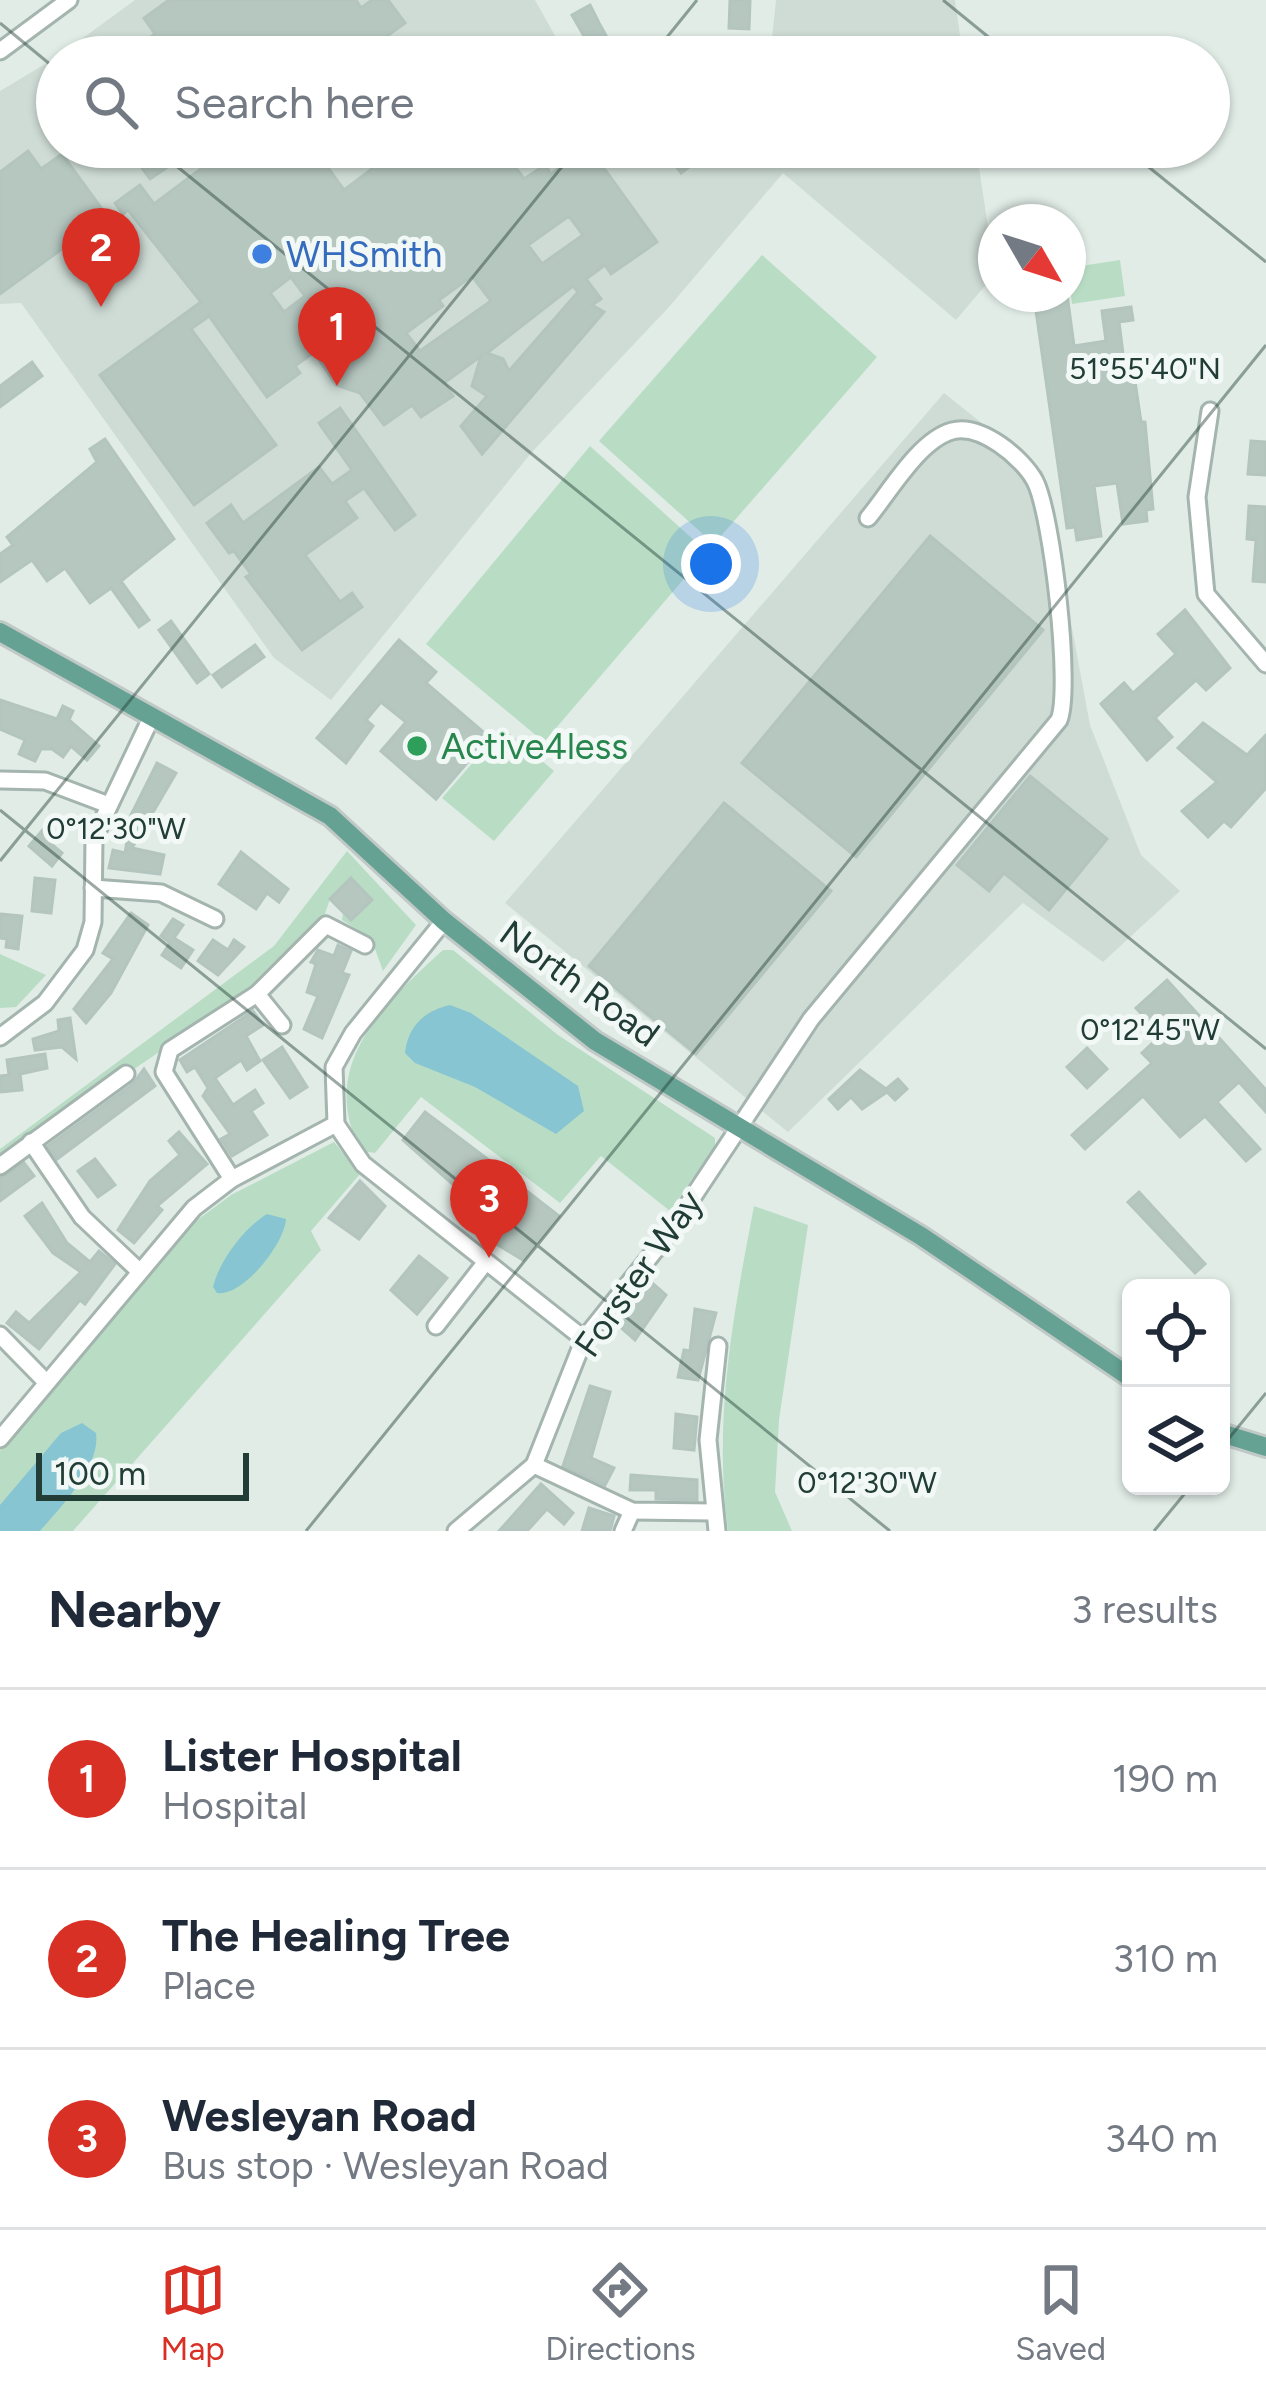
<!DOCTYPE html>
<meta charset="utf-8">
<style>
body{margin:0;font-family:Figtree,sans-serif;background:#f6f6f7;color:#1f2937}
.controls{position:absolute;right:36px;bottom:36px;display:grid;overflow:hidden;border-radius:18px;box-shadow:0 3px 9px #0004}
.controls button{width:108px;height:108px;display:grid;place-items:center;padding:0;border:0;border-bottom:3px solid #e0e1e3;background:#fff;color:#1f2937;font:60px sans-serif}
.compass{position:absolute;left:978px;top:204px;width:108px;height:108px;border-radius:50%;background:#fff;box-shadow:0 3px 9px #0004;rotate:129deg}
.scale{position:absolute;left:36px;bottom:30px;width:213px;box-sizing:border-box;padding-left:12px;border:6px solid #213d36;border-top:0;font-size:33px;line-height:42px;white-space:nowrap;color:#213d36;-webkit-text-stroke:9px #f1f8f5;paint-order:stroke}
.you{position:absolute;left:711px;top:564px;width:42px;height:42px;margin:-30px;border:9px solid #fff;border-radius:50%;background:#1a73e8;box-shadow:0 0 0 18px #1a73e833}
.badge{display:grid;place-items:center;width:78px;height:78px;border-radius:50%;background:#d93025;color:#fff;font-size:39px;font-weight:700}
.pin{position:absolute;translate:-50% -99px;filter:drop-shadow(0 3px 6px #0008)}
.pin::after{content:'';position:absolute;top:63px;width:42px;height:36px;background:inherit;clip-path:polygon(0 0,100% 0,50% 100%)}
.list{margin:0;padding:0;list-style:none}
h2{display:flex;justify-content:space-between;align-items:center;height:156px;margin:0;padding:0 48px;font-size:51px}
h2 small{font-size:39px;font-weight:400;color:#747a83}
.list li{display:grid;grid-template-columns:78px 1fr auto;gap:36px;align-items:center;box-sizing:border-box;height:180px;padding:0 48px;border-top:3px solid #e0e1e3}
.list b{display:block;font-size:45px;white-space:nowrap}
.list p{margin:0;font-size:39px;white-space:nowrap;color:#747a83}
.list em{font-size:39px;font-style:normal;color:#747a83}
.icon{flex:none;width:66px;height:66px;fill:none;stroke:currentColor;stroke-width:2;stroke-linecap:round;stroke-linejoin:round}
.map{position:relative;flex:none;width:1266px;height:1531px;overflow:hidden}
.search{position:absolute;background:#fff;box-shadow:0 3px 9px #0004;left:36px;right:36px;top:36px;height:132px;display:flex;align-items:center;gap:30px;box-sizing:border-box;padding:0 42px;border-radius:66px;color:#747a83;font-size:45px}
.sheet{height:696px;background:#fff}
nav{display:flex;justify-content:space-around;align-items:center;box-sizing:border-box;height:168px;border-top:3px solid #e0e1e3;background:#fff;font-size:33px;color:#747a83}
nav a{display:grid;justify-items:center;gap:6px}
nav .on{color:#d93025}
.map>svg:first-child{display:block}
.built{fill:#cfdcd6}
.green{fill:#b9ddc4}
.water{fill:#88c5d2}
.building{fill:#b6c7c0;stroke:#b3c5be;stroke-width:3;fill-rule:evenodd}
.lines{fill:none;stroke-linecap:round;stroke-linejoin:round}
.minor-casing{stroke:#a4b4ae;stroke-width:21}
.major-casing{stroke:#c1c9c7;stroke-width:24}
.minor{stroke:#fff;stroke-width:15}
.major{stroke:#65a293;stroke-width:18}
.ticks{fill:none;stroke:#213d36;stroke-width:3;stroke-opacity:0.45}
.shop-dot{fill:#3f7fe0;stroke:#f1f8f5;stroke-width:4.5}
.leisure-dot{fill:#2e9e5b;stroke:#f1f8f5;stroke-width:4.5}
.labels{text-anchor:middle;stroke-width:10;stroke-linejoin:round;paint-order:stroke}
.shop-label{font-size:36px;fill:#366cbe;stroke:#f1f8f5;text-anchor:start}
.leisure-label{font-size:36px;fill:#27864d;stroke:#f1f8f5;text-anchor:start}
.street-label{font-size:36px;fill:#213d36;stroke:#f1f8f5}
.ticks-label{font-size:30px;text-anchor:middle;fill:#213d36;stroke:#f1f8f5;stroke-width:10;stroke-linejoin:round;paint-order:stroke}
</style>
<div class="map">
<svg width="1266" height="1531" viewBox="0 0 1266 1531">
<rect width="100%" height="100%" fill="#e1ece7"/>
<g class="built">
<polygon points="135,0 535,0 567,57 57,57"/>
<polygon points="776,0 955,0 963,57 770,57"/>
<polygon points="57,57 57,147 976,147 995,274 956,320 783,173 669,307 532,452 331,700 274,658 21,303 0,304 0,91"/>
<polygon points="944,393 1043,472 1090,725 1141,855 1180,891 1103,962 1023,903 788,1132 505,903"/>
</g>
<g class="green">
<polygon points="762,255 877,357 714,544 599,441"/>
<polygon points="1120,260 1125,296 1072,304 1068,268"/>
<polygon points="590,446 707,552 544,742 426,644"/>
<polygon points="503,728 554,771 494,841 442,798"/>
<polygon points="347,851 416,925 383,971 371,938 342,920 343,913 351,920 372,900 350,879 330,899 325,914 255,987 0,1160 0,1149 274,946"/>
<path d="M443 950H453L558 1035 715 1138V1146L670 1211 601 1156 560 1203 421 1097 375 1153 361 1151C317 1067 382 1005 443 950Z"/>
<polygon points="0,954 46,975 16,1007 0,1008"/>
<polygon points="334,1142 360,1174 311,1231 321,1250 73,1531 0,1531 0,1451 192,1224 231,1195"/>
<path d="M754 1206 808 1225 779 1420 775 1492 792 1531H728C713 1419 733 1316 754 1206Z"/>
</g>
<g class="water">
<path d="M450 1005 471 1013 578 1086 584 1111 556 1134 475 1087 415 1063 405 1053C408 1026 424 1011 450 1005Z"/>
<path d="M267 1214 286 1219C285 1243 242 1298 217 1293L213 1287C219 1261 244 1228 267 1214Z"/>
<path d="M82 1423 96 1433C101 1466 61 1507 40 1531H0V1505L61 1433Z"/>
</g>
<g class="building">
<polygon points="169,0 356,0 361,8 372,0 388,0 405,23 383,39 394,52 388,57 123,57 155,34 144,18"/>
<polygon points="730,0 750,0 749,29 729,28"/>
<polygon points="590,5 599,23 618,57 596,57 572,15"/>
<polygon points="127,147 197,147 150,179"/>
<path d="M230 147H313L344 190 372 169 357 147H501L524 179 545 165 551 174 588 147H609L596 157 657 242 611 274 605 265 586 279 601 299 592 305 604 312 482 454 461 426 487 396 472 386 481 356 444 383 453 396 421 417 412 405 384 425 360 393 336 385 314 352 295 366 300 373 267 397 209 316 191 329 276 445 194 505 100 375 201 302 128 210 123 214 115 203 140 185 154 204ZM569 216 583 235 542 264 528 245ZM472 276 491 301 420 351 406 333 443 306 439 300ZM291 277 305 296 284 312 270 293ZM573 286 578 292 509 371 503 359 487 353Z"/>
<polygon points="680,147 716,147 681,173 668,156"/>
<polygon points="28,151 41,169 62,154 107,216 75,250 70,243 0,294 0,172"/>
<polygon points="1067,294 1074,346 1106,341 1102,311 1131,307 1133,320 1119,322 1124,362 1132,361 1141,422 1145,422 1153,509 1146,510 1147,521 1123,524 1117,483 1094,486 1101,536 1077,540 1075,527 1067,528 1036,311 1047,309 1045,295"/>
<polygon points="32,362 42,376 0,407 0,386"/>
<polygon points="340,408 415,515 395,530 364,488 345,501 357,518 305,555 340,602 352,593 362,607 302,650 246,577 251,574 234,551 229,553 207,523 231,505 243,523 319,467 332,484 352,470 319,423"/>
<polygon points="105,439 174,539 121,581 149,620 139,627 111,588 90,603 65,568 47,581 32,560 0,582 0,554 13,545 7,537 97,462 90,449"/>
<polygon points="1251,441 1266,442 1266,475 1248,474"/>
<polygon points="1249,506 1266,507 1266,582 1253,581 1256,540 1247,539"/>
<polygon points="930,536 1043,630 856,857 742,763"/>
<polygon points="1185,610 1230,668 1206,690 1196,680 1155,718 1172,737 1147,760 1101,704 1124,683 1133,693 1176,654 1158,634"/>
<polygon points="171,621 209,674 197,683 159,630"/>
<polygon points="399,640 436,672 426,683 489,737 436,799 381,751 406,722 381,702 366,720 373,726 346,763 317,738"/>
<polygon points="255,645 264,657 222,687 213,675"/>
<polygon points="0,700 57,719 63,706 73,711 69,720 99,746 87,760 71,746 63,757 52,749 41,749 35,761 19,754 25,740 0,729"/>
<polygon points="1203,723 1247,755 1266,735 1266,788 1231,827 1224,821 1208,837 1182,811 1217,782 1178,748"/>
<polygon points="157,763 176,773 132,848 164,855 160,874 109,868 113,850 125,853 129,830 125,827"/>
<polygon points="1030,776 1107,839 1049,910 1004,873 989,891 957,865"/>
<polygon points="724,803 831,891 696,1054 589,966"/>
<polygon points="46,826 57,834 50,843 62,853 52,866 29,846"/>
<polygon points="241,852 288,889 279,902 267,893 256,909 219,884"/>
<polygon points="35,878 55,880 51,913 32,911"/>
<polygon points="351,878 372,900 351,920 330,899"/>
<polygon points="131,913 148,925 111,993 86,1023 74,1009 113,959 103,953"/>
<polygon points="1,914 22,916 18,949 6,947 7,939 0,938"/>
<polygon points="173,919 183,925 174,938 193,950 181,968 162,955 170,943 161,936"/>
<polygon points="213,940 228,950 234,940 244,947 218,975 198,961"/>
<polygon points="338,945 351,951 342,973 349,975 322,1038 304,1029 318,996 307,992 316,964 311,962 318,950 334,956"/>
<polygon points="1167,980 1266,1090 1266,1112 1239,1082 1217,1102 1260,1149 1246,1161 1205,1116 1180,1137 1143,1096 1085,1149 1072,1135 1152,1063 1142,1053 1161,1035 1136,1008"/>
<polygon points="253,1011 263,1025 246,1036 260,1061 247,1070 241,1060 215,1078 233,1105 255,1090 263,1103 251,1111 267,1135 232,1156 221,1139 230,1134 203,1096 208,1088 195,1067 187,1072 180,1060"/>
<polygon points="70,1018 76,1059 62,1047 35,1050 33,1039 59,1031 58,1020"/>
<polygon points="282,1047 307,1087 290,1098 263,1060"/>
<polygon points="1087,1048 1107,1069 1087,1088 1067,1067"/>
<polygon points="45,1054 47,1068 20,1074 22,1090 0,1092 0,1076 9,1075 7,1060"/>
<polygon points="144,1069 155,1086 57,1159 48,1146 133,1084"/>
<polygon points="860,1070 886,1089 898,1079 907,1089 895,1100 887,1092 862,1109 851,1097 838,1109 829,1099"/>
<polygon points="425,1112 502,1170 475,1204 403,1140"/>
<polygon points="179,1132 207,1164 157,1206 162,1210 134,1243 118,1230 150,1181 180,1155 169,1141"/>
<polygon points="95,1159 115,1185 98,1197 78,1171"/>
<polygon points="24,1163 34,1176 0,1201 0,1178"/>
<polygon points="360,1181 385,1206 359,1239 329,1218"/>
<polygon points="519,1185 559,1216 523,1260 480,1234"/>
<polygon points="1139,1192 1205,1264 1195,1273 1128,1202"/>
<polygon points="42,1203 67,1243 90,1262 99,1251 115,1264 85,1304 80,1300 39,1349 7,1323 16,1312 29,1323 81,1272 53,1253 25,1216"/>
<polygon points="419,1256 447,1278 417,1314 391,1290"/>
<polygon points="652,1283 666,1295 635,1340 617,1324"/>
<polygon points="695,1309 716,1313 698,1380 678,1377 684,1350 690,1351"/>
<polygon points="590,1386 610,1392 591,1458 614,1468 605,1485 563,1466"/>
<polygon points="676,1414 697,1417 694,1450 674,1448"/>
<polygon points="631,1475 697,1480 697,1500 656,1499 656,1490 630,1490"/>
<polygon points="541,1484 573,1513 564,1524 547,1509 527,1531 499,1531"/>
<polygon points="589,1508 614,1516 610,1531 582,1531"/>
</g>
<g class="lines">
<g class="minor-casing">
<g id="minor">
<polyline points="0,51 69,0"/>
<polyline points="1210,411 1197,497 1206,594 1266,664"/>
<polyline points="1,780 45,781 106,804"/>
<polyline points="93,888 161,893 215,919"/>
<polyline points="444,921 353,1033 334,1067 336,1124 363,1164 584,1339"/>
<polyline points="257,994 282,1025"/>
<polyline points="0,1037 45,1003 85,950 93,922 94,838 152,716"/>
<polyline points="31,1142 82,1217 139,1271"/>
<polyline points="0,1166 126,1074"/>
<polyline points="232,1179 164,1072 170,1050 257,994 326,925 365,945"/>
<polyline points="436,1326 485,1263"/>
<polyline points="0,1335 46,1382"/>
<polyline points="0,1439 194,1208 232,1179 336,1124"/>
<polyline points="534,1465 632,1511 713,1512"/>
<path d="M456 1531 534 1465 584 1339 669 1233 811 1019 1059 720C1072 688 1052 514 1035 481 1022 457 980 423 952 431 919 440 889 493 868 518"/>
<polyline points="623,1531 632,1511"/>
<polyline points="717,1531 708,1440 718,1346"/>
</g>
</g>
<g class="major-casing">
<g id="major">
<polyline points="0,632 330,816 444,921 595,1041 921,1236 1131,1378"/>
<polyline points="1221,1433 1266,1447"/>
</g>
</g>
<use href="#minor" class="minor"/>
<use href="#major" class="major"/>
</g>
<path class="ticks" d="M943 0 1013 57M0 23 57 70M651 57 697 0M153 147 1266 1049M1124 147 1266 262M0 810 890 1531M0 861 578 147M1221 1448 1266 1393M306 1531 1266 345M1154 1531 1191 1486"/>
<circle class="shop-dot" cx="262" cy="254" r="12"/>
<circle class="leisure-dot" cx="417" cy="746" r="12"/>
<g class="labels">
<g class="shop-label">
<text x="286" y="267">WHSmith</text>
</g>
<g class="leisure-label">
<text x="441" y="759">Active4less</text>
</g>
<g class="street-label">
<text transform="translate(580 983) rotate(36)" y="13">North Road</text>
<text transform="translate(638 1273) rotate(-55)" y="13">Forster Way</text>
</g>
</g>
<g class="ticks-label">
<text x="1145" y="379">51°55'40"N</text>
<text x="116" y="839">0°12'30"W</text>
<text x="1150" y="1040">0°12'45"W</text>
<text x="867" y="1493">0°12'30"W</text>
</g>
</svg>
<div class="controls">
<button><svg class="icon" aria-label="locate" viewBox="0 0 24 24"><circle cx="12" cy="12" r="6"/><path d="M12 2v4M12 18v4M2 12h4M18 12h4"/></svg></button>
<button><svg class="icon" aria-label="layers" viewBox="0 0 24 24"><path d="M12 4l9 5-9 5-9-5zM3 14l9 5 9-5"/></svg></button>
</div>
<svg class="compass" viewBox="-18 -18 36 36"><path d="M0-13l5 13h-10z" fill="#e53935"/><path d="M0 13l5-13h-10z" fill="#747a83"/></svg>
<div class="scale">100 m</div>
<div class="you"></div>
<div class="pin badge" style="left:337px;top:386px">1</div>
<div class="pin badge" style="left:101px;top:307px">2</div>
<div class="pin badge" style="left:489px;top:1258px">3</div>
<div class="search"><svg class="icon" aria-label="search" viewBox="0 0 24 24"><circle cx="10" cy="10" r="6"/><path d="M15 15l6 6"/></svg>Search here</div>
</div>
<section class="sheet">
<h2>Nearby<small>3 results</small></h2>
<ul class="list">
<li><span class="badge">1</span><div><b>Lister Hospital</b><p>Hospital</p></div><em>190 m</em></li>
<li><span class="badge">2</span><div><b>The Healing Tree</b><p>Place</p></div><em>310 m</em></li>
<li><span class="badge">3</span><div><b>Wesleyan Road</b><p>Bus stop · Wesleyan Road</p></div><em>340 m</em></li>
</ul>
</section>
<nav>
<a class="on"><svg class="icon" aria-label="map" viewBox="0 0 24 24"><path d="M3 6l6-2 6 2 6-2v14l-6 2-6-2-6 2zM9 4v14M15 6v14"/></svg>Map</a>
<a><svg class="icon" aria-label="directions" viewBox="0 0 24 24"><path d="M12 3l9 9-9 9-9-9zM9 14v-3h6M13 9l2 2-2 2"/></svg>Directions</a>
<a><svg class="icon" aria-label="saved" viewBox="0 0 24 24"><path d="M7 4h10v16l-5-4-5 4z"/></svg>Saved</a>
</nav>
